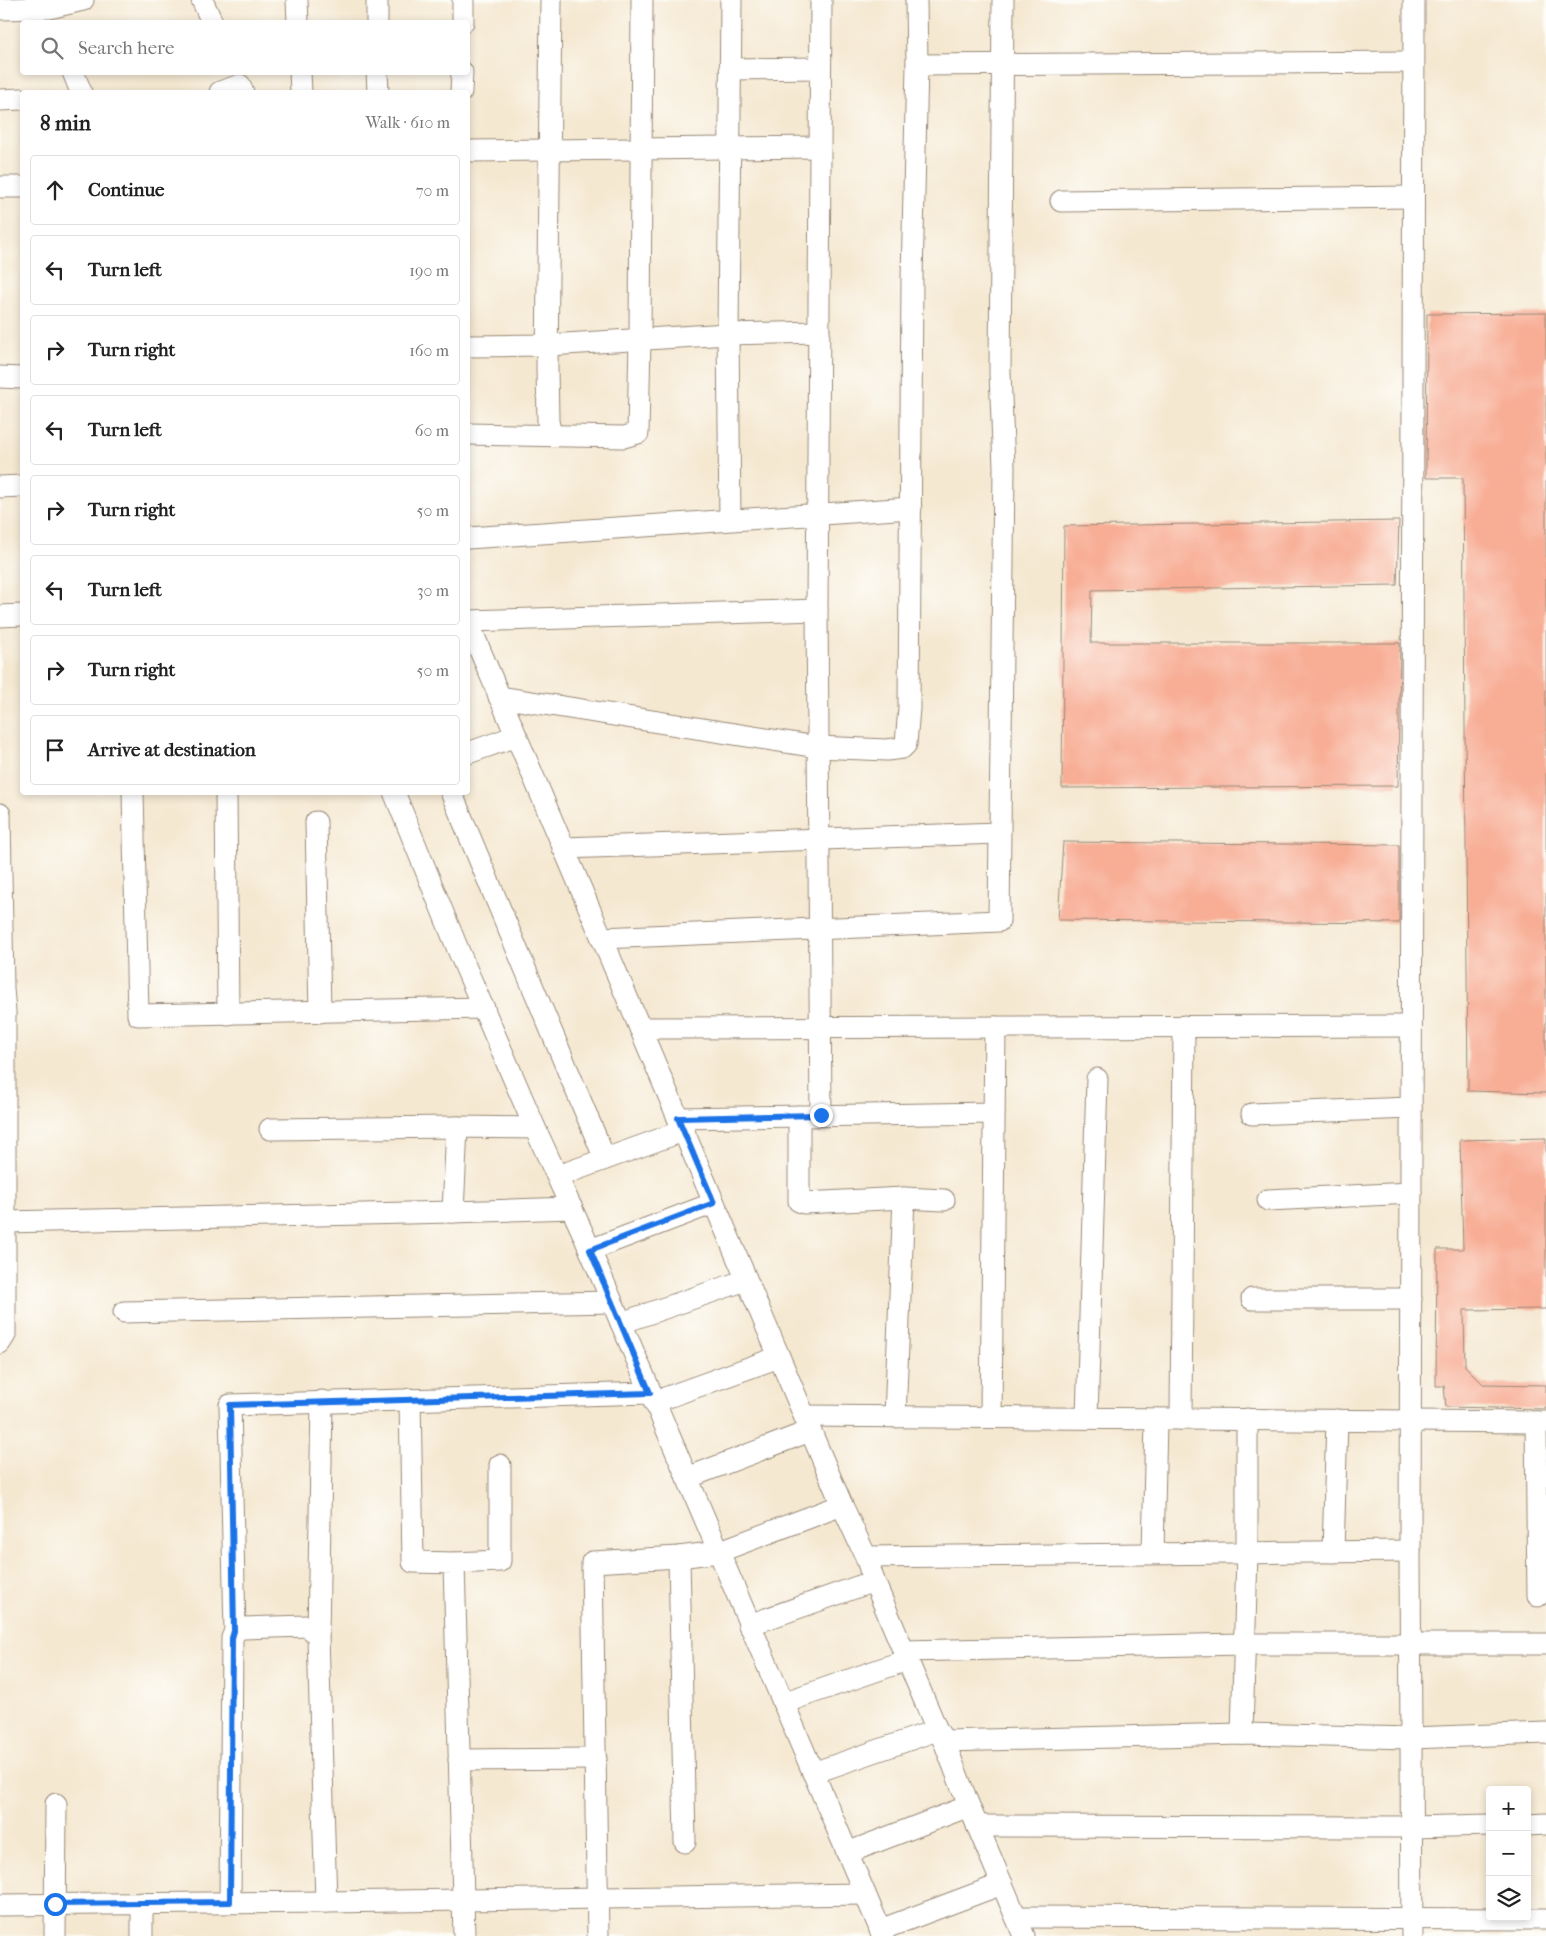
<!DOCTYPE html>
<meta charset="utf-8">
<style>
body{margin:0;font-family:"IM FELL French Canon",serif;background:#f6f6f6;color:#222}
.controls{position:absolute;right:15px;bottom:15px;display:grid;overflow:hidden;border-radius:5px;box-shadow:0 2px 8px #0003}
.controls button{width:45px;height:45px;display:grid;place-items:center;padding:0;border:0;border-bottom:1px solid #e0e0e0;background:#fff;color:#222;font:25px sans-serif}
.stop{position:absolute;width:15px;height:15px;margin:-11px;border:4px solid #1a73e8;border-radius:50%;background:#fff}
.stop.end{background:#1a73e8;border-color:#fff;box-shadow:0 1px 5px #0008}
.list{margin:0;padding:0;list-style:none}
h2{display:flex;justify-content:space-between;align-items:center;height:65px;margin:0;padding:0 20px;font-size:21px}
h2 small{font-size:16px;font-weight:400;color:#767676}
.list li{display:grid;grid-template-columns:32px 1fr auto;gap:15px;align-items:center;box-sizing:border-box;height:70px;margin:0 10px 10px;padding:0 10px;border:1px solid #e0e0e0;border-radius:5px}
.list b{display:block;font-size:19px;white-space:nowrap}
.list em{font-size:16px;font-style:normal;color:#767676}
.icon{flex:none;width:28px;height:28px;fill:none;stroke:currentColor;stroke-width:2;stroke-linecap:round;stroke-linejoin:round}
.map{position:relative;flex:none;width:1546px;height:1936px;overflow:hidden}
.search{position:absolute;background:#fff;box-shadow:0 2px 8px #0003;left:20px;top:20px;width:450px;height:55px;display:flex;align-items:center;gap:12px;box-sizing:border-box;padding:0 18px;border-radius:5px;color:#767676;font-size:19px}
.panel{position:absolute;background:#fff;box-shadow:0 2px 8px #0003;left:20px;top:90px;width:450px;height:705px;border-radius:5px}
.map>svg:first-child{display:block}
.building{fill:#f8ad95}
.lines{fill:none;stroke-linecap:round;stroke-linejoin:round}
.street-casing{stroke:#988978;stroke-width:23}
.street{stroke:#fff;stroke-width:21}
.route{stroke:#1a73e8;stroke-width:6}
</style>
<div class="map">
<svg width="1546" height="1936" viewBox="0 0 1546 1936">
<rect width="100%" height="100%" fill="#fdfcf7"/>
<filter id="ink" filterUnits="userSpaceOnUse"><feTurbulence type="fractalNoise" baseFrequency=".02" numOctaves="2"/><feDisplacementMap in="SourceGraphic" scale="10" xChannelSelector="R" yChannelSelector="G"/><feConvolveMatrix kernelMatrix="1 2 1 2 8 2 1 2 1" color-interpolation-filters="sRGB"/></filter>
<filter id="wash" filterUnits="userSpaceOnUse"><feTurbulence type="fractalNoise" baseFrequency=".0096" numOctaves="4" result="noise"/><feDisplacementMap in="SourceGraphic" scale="20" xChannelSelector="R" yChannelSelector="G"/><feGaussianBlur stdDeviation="1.12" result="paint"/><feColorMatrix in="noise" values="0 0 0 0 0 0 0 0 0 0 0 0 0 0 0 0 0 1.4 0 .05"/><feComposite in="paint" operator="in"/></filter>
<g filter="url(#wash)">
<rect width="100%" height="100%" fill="#f5e8d1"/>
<g id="blocks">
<g class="building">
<polygon points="1546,313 1546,1093 1468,1091 1463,478 1426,478 1427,314"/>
<polygon points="1399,521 1397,585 1092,590 1091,643 1400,643 1398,786 1062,788 1064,526"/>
<polygon points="1063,842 1399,845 1399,923 1058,920"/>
<polygon points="1546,1138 1546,1309 1464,1310 1465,1366 1483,1384 1546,1385 1546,1409 1446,1407 1444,1386 1436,1386 1437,1249 1463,1249 1460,1140"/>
</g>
</g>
</g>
<g filter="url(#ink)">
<use href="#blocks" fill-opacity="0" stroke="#988978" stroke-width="1"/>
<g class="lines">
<g class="street-casing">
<g id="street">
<polyline points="202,0 212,22"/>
<polyline points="297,0 298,22"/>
<polyline points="377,0 377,22"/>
<polyline points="821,0 817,610 821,1115"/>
<polyline points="0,9 49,8 83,0"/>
<polyline points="463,22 463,0"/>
<polyline points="917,65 1413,62"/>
<polyline points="731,69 819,68"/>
<polyline points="73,72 81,92"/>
<polyline points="300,72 301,92"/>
<polyline points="377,72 378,92"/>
<polyline points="220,92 240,85 243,92"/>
<polyline points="461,92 462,72"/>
<polyline points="0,100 22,99"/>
<polyline points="468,151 820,147"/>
<polyline points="0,187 22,187"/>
<polyline points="1061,201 1413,197"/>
<polyline points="468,346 549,345 728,334 819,332"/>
<polyline points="0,377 22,378"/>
<polyline points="468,434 624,437 638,433 640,340 642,0"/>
<polyline points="551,435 548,421 547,368 551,0"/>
<polyline points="0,487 22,486"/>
<polyline points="730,519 728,334 731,0"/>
<polyline points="468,538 911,508"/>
<polyline points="0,616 22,615"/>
<polyline points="468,621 817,610"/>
<polyline points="468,622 842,1505 866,1557 874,1581 937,1730 944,1741 969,1806 1024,1936"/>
<polyline points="499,697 817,747 887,750 902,748 906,744 909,708 912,278 917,65 916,0"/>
<polyline points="468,753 516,736"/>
<polyline points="133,792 138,1015 484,1008"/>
<polyline points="226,792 228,1014"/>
<polyline points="394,792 459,952 535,1128 581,1229 883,1936"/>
<polyline points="451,792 605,1159"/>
<polyline points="0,814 3,989 5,1011 5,1335 0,1343"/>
<polyline points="316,822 320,1012"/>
<polyline points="563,848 999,833"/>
<polyline points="602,938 999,921 1004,467 1000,373 1003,0"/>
<polyline points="640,1028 1411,1026"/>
<polyline points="1252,1114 1411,1108"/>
<polyline points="799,1116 799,1201 804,1203 904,1198 895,1417"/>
<polyline points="678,1118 994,1113"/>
<polyline points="270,1129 457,1127 535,1128"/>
<polyline points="558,1176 683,1131"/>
<polyline points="904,1198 944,1200"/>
<polyline points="1268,1200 1411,1193"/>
<polyline points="453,1212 457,1127"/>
<polyline points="5,1222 453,1212 572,1208"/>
<polyline points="590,1250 714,1203"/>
<polyline points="1252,1299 1411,1299"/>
<polyline points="124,1312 612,1302"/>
<polyline points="621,1323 746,1280"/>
<polyline points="410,1399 413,1562 454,1563 464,1936"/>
<polyline points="654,1402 779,1357"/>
<polyline points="804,1416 1546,1422"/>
<polyline points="991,1417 995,1027"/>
<polyline points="1087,1418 1097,1079"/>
<polyline points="1181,1419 1184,1026"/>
<polyline points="1536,1422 1538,1596"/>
<polyline points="687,1478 810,1431"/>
<polyline points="1333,1552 1337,1420"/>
<polyline points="1153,1553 1156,1420"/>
<polyline points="679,1557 685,1842"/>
<polyline points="866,1557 1410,1551"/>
<polyline points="454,1563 500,1561 500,1465"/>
<polyline points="749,1625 874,1581"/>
<polyline points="235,1631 242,1628 308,1626 318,1636 326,1902"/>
<polyline points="318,1636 322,1401"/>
<polyline points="903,1651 1244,1644 1546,1644"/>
<polyline points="783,1703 907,1660"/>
<polyline points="1242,1734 1247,1553 1247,1419"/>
<polyline points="944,1741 1242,1734 1411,1738 1546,1733"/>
<polyline points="459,1760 596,1759"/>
<polyline points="813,1773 937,1730"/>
<polyline points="1527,1825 1546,1824"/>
<polyline points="977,1826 1412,1827 1490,1825"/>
<polyline points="847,1853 969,1806"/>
<polyline points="230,1902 232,1638 235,1631 230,1405 650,1393"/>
<polyline points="0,1905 326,1902 865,1894"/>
<polyline points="1016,1917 1546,1919"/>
<polyline points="880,1930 1002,1884"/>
<polyline points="55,1936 56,1804"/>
<polyline points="142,1936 142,1903"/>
<polyline points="598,1936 592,1562 679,1557 718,1552 842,1505"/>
<polyline points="1412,1936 1410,1551 1414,0"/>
</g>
</g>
<use href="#street" class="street"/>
</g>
</g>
<g class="lines" filter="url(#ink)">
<polyline class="route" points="55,1904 230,1902 232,1638 234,1631 230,1405 650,1393 590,1250 714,1203 678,1118 821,1115"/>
</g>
</svg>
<div class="controls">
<button>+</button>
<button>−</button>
<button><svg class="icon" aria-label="layers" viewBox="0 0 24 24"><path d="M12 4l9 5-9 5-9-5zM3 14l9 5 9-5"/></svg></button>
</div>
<div class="stop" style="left:55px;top:1904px"></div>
<div class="stop end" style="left:821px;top:1115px"></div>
<div class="search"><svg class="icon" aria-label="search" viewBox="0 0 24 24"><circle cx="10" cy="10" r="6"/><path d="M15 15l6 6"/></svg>Search here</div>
<section class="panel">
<h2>8 min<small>Walk · 610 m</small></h2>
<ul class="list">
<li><svg class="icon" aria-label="ahead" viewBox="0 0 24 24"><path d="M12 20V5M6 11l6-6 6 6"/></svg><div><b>Continue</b></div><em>70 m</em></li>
<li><svg class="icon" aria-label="left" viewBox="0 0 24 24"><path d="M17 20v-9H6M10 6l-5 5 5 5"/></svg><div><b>Turn left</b></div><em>190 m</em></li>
<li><svg class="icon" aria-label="right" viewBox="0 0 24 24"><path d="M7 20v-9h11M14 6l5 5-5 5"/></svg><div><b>Turn right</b></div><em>160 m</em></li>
<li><svg class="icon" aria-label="left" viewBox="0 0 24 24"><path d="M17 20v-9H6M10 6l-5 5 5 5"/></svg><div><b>Turn left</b></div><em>60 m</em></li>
<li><svg class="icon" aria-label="right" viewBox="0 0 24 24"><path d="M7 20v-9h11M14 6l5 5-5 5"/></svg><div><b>Turn right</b></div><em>50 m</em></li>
<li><svg class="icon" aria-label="left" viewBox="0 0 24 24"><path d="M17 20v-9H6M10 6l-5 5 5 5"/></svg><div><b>Turn left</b></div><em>30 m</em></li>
<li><svg class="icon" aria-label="right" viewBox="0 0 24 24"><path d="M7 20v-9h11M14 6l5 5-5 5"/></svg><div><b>Turn right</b></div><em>50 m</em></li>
<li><svg class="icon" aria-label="arrive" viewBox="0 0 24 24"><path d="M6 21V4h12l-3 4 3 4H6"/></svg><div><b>Arrive at destination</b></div></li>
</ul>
</section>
</div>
